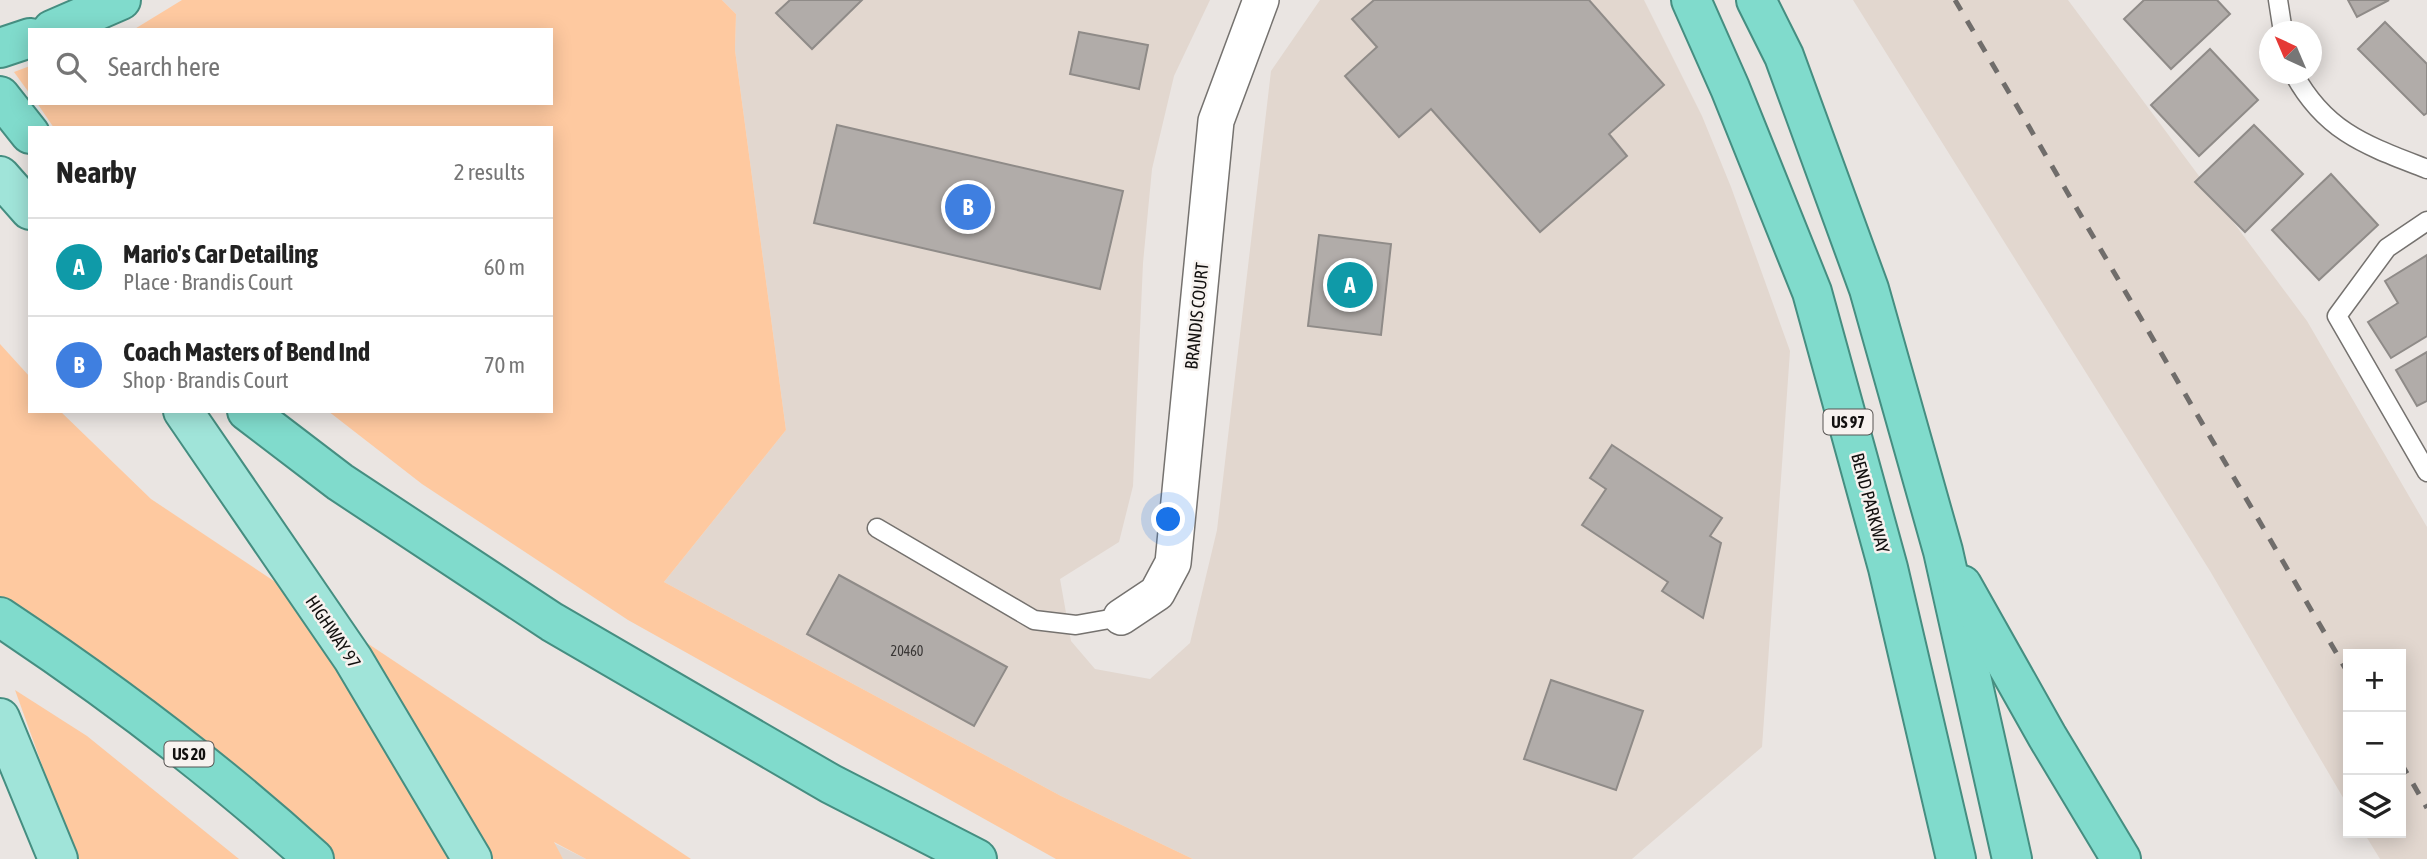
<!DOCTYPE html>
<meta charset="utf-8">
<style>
body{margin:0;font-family:"Asap Condensed",sans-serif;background:#f2f2f2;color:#222}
.controls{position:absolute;right:21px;bottom:21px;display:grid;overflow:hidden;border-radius:0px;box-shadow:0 4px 18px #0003}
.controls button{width:63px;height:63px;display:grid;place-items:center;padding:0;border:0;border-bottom:2px solid #e0e0e0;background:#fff;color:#222;font:35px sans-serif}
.compass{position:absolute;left:2259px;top:21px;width:63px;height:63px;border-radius:50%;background:#fff;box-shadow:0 4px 18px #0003;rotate:316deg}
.you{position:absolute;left:1169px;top:520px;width:24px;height:24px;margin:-18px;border:5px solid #fff;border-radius:50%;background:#1a73e8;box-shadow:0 0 0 10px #1a73e833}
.badge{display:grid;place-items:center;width:46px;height:46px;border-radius:50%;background:#42877b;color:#fff;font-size:23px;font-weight:700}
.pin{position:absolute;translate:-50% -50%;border:4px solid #fff;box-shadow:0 2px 7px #0006}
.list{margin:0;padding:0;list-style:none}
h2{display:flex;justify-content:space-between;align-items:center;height:91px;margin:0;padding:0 28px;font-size:30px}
h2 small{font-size:23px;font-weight:400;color:#767676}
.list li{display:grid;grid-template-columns:46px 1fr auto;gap:21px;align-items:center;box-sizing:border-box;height:98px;padding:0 28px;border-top:2px solid #e0e0e0}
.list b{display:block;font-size:26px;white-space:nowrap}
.list p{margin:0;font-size:23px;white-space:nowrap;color:#767676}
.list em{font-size:23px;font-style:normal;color:#767676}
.icon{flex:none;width:38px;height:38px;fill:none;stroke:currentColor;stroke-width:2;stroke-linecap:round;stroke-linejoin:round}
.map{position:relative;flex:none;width:2427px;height:859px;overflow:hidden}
.search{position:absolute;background:#fff;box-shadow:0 4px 18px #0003;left:28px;top:28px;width:525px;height:77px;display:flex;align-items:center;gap:18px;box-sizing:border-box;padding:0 24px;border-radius:0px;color:#767676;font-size:26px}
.panel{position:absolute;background:#fff;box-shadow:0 4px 18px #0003;left:28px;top:126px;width:525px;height:287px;border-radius:0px}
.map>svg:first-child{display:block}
.built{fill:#e2d7cf}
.green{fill:#fec9a0}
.building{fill:#b1aca9;stroke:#8f8b88;stroke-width:2}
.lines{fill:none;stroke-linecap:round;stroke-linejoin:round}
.service-casing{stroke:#75726f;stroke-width:21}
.minor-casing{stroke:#75726f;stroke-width:38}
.primary-casing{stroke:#458e81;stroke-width:42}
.trunk-casing{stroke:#458e81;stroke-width:42}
.service{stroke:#fff;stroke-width:18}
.minor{stroke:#fff;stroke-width:35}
.primary{stroke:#a0e4d9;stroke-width:38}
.trunk{stroke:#80dbcc;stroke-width:38}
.rail{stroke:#706d6b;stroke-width:5;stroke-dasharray:12 12;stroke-linecap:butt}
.labels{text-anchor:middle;stroke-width:5;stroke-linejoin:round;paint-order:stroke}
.number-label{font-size:14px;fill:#3a3736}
.shield{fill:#f7f2ef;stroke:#575452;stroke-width:2}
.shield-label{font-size:16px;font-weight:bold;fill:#12100f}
.street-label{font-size:18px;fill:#12100f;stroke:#f7f2ef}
</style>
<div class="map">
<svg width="2427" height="859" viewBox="0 0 2427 859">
<rect width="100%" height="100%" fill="#eae5e2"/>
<g class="built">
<polygon points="722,0 1210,0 1174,76 1152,169 1143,263 1133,486 1119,542 1060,579 1071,641 1095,669 1150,679 1190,643 1217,530 1271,71 1320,0 1644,0 1702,116 1731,187 1790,351 1762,747 1632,859 1193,859 1061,796 664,582 786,430 735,50 736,14"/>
<polygon points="1853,0 2068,0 2307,321 2427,527 2427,859 2380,859 2364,833 2401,833 2401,654 2348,654 2348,806 2210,571"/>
<polygon points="552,842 586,859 563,859"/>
</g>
<g class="green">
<polygon points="182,0 722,0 736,14 735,50 786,430 664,582 1061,796 1193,859 1056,859 628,620 422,484 328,411 551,411 551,128 54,128 37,103 551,103 551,30 133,30"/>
<polygon points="30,66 30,94 14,72"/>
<polygon points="0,344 30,377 30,411 60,411 151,499 691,859 586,859 554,842 563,859 334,859 235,771 0,610"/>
<polygon points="15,690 87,736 239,859 76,859"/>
</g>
<g class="building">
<polygon points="790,0 862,0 812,49 776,13"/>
<polygon points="1374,0 1589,0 1664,85 1609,134 1627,156 1540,232 1431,109 1399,137 1345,76 1377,47 1352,19"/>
<polygon points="2144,0 2217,0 2230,14 2171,69 2124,19"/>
<polygon points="2348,0 2389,0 2357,17"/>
<polygon points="2385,22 2427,64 2427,113 2424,115 2358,49"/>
<polygon points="1079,32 1148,45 1139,89 1070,74"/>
<polygon points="2210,49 2258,100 2199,156 2151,105"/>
<polygon points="837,125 1123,191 1100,289 814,223"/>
<polygon points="2254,125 2303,174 2245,232 2195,182"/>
<polygon points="2331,174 2378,225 2319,280 2272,230"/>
<polygon points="1319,235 1391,244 1381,335 1308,326"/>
<polygon points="2427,255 2427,336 2391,358 2368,322 2398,303 2385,281"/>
<polygon points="2427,352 2427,401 2417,406 2396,370"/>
<polygon points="1612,445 1722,518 1710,536 1721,543 1703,618 1662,591 1668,582 1582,525 1606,489 1590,478"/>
<polygon points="839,575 1007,667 974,726 807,634"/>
<polygon points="1551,680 1643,711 1616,790 1524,759"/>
</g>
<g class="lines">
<g class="service-casing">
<g id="service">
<polyline points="2278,0 2283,32"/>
<path d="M2294 74C2326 133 2368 146 2427 169"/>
<polyline points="2427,221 2387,248 2337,316 2427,472"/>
<polyline points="877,528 1034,620 1076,625 1121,617"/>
</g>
</g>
<g class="minor-casing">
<polyline id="minor" points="1121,617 1157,593 1173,563 1216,121 1261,0"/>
</g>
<g class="primary-casing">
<g id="primary">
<polyline points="0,176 30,210"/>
<polyline points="183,411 353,659 472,859"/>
<polyline points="0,718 58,859"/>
</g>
</g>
<g class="trunk-casing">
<g id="trunk">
<polyline points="1691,0 1730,88 1812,292 1888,568 1956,859"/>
<polyline points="1756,0 1784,56 1869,289 1943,551 2012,859"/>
<polyline points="52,30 121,0"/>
<polyline points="0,48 30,38"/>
<polyline points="0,96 30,134"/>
<polyline points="247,411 340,482 552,622 831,784 977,859"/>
<polyline points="1962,585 2047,736 2121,859"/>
<path d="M0 617C110 690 216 770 314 859"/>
</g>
</g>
<use href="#service" class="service"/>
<use href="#minor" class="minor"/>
<use href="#primary" class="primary"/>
<use href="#trunk" class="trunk"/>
<g class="rail">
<polyline points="1955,0 2348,673"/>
<polyline points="2401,763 2427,808"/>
</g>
</g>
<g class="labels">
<g class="number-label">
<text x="907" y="656">20460</text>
</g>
<g class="shield">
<rect x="1823.5" y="409.5" width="49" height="25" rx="5"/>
<rect x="164.5" y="741.5" width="49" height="25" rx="5"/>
</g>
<g class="shield-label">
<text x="1848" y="428">US 97</text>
<text x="189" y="760">US 20</text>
</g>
<g class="street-label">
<text transform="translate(1197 316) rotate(-84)" y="6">BRANDIS COURT</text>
<text transform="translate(1870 503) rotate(75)" y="6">BEND PARKWAY</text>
<text transform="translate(333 632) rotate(56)" y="6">HIGHWAY 97</text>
</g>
</g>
</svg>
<div class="controls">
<button>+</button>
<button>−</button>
<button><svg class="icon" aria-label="layers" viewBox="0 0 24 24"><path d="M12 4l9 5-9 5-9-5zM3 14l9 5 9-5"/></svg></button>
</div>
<svg class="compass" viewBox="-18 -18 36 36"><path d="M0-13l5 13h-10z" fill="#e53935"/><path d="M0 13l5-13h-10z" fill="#767676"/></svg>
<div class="you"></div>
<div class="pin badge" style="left:1350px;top:285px;background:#0f9aa8">A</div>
<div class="pin badge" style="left:968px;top:207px;background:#3f7fe0">B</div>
<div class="search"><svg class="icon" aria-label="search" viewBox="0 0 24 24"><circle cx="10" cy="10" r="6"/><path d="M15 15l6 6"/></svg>Search here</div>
<section class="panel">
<h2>Nearby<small>2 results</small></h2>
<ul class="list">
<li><span class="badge" style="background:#0f9aa8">A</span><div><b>Mario's Car Detailing</b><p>Place · Brandis Court</p></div><em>60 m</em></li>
<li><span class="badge" style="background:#3f7fe0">B</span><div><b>Coach Masters of Bend Ind</b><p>Shop · Brandis Court</p></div><em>70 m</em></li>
</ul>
</section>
</div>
